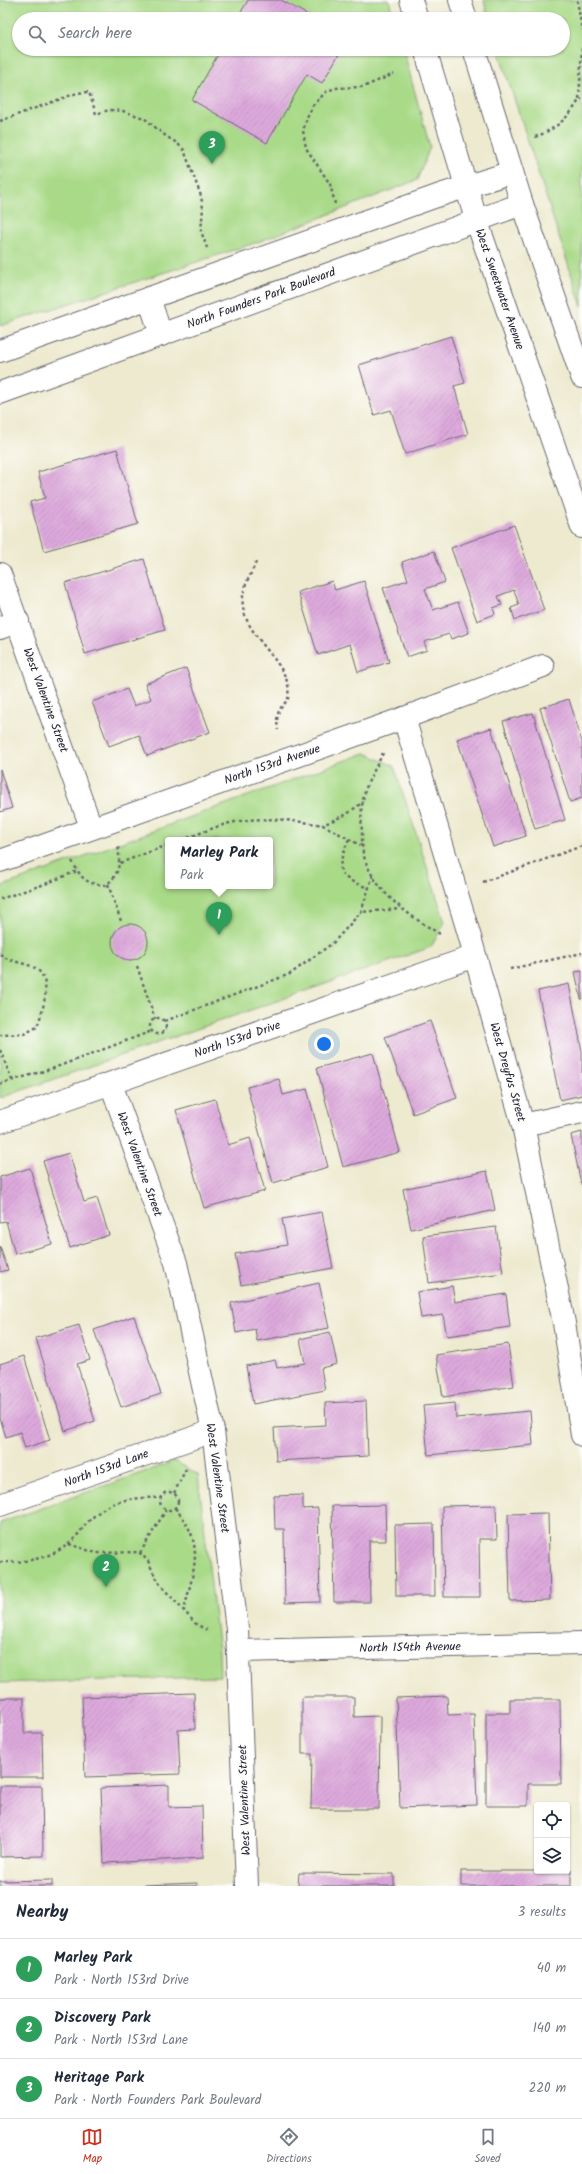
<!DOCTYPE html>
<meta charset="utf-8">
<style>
body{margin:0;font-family:Kalam,sans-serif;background:#f2f2f3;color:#1f2937}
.controls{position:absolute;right:12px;bottom:12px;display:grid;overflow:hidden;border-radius:4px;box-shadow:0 1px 3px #0004}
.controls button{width:36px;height:36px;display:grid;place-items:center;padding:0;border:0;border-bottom:1px solid #e0e1e3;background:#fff;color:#1f2937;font:20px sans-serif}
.you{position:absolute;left:324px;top:1044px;width:14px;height:14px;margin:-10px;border:3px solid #fff;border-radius:50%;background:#1a73e8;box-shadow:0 0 0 6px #1a73e833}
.badge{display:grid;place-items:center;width:26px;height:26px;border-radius:50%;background:#c8321e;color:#fff;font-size:13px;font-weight:700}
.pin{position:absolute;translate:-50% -33px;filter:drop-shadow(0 1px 2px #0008)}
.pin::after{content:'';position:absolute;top:21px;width:14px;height:12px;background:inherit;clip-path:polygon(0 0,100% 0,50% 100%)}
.popup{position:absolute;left:165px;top:837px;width:108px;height:52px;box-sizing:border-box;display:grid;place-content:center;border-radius:4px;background:#fff;filter:drop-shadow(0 1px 3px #0005);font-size:13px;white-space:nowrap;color:#747a83}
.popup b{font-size:15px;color:#1f2937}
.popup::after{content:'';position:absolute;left:50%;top:100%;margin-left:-8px;border:8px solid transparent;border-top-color:#fff}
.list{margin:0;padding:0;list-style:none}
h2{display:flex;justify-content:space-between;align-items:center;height:52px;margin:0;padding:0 16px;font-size:17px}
h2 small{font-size:13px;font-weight:400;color:#747a83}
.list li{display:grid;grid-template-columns:26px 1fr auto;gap:12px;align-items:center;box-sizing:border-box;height:60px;padding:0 16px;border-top:1px solid #e0e1e3}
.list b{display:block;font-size:15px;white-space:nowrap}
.list p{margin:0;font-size:13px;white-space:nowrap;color:#747a83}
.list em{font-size:13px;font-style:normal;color:#747a83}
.icon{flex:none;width:22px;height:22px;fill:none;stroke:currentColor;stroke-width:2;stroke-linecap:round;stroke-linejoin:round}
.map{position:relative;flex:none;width:582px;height:1886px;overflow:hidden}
.search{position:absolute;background:#fff;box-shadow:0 1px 3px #0004;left:12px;right:12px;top:12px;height:44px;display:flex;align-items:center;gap:10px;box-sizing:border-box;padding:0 14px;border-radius:22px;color:#747a83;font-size:15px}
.sheet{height:232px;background:#fff}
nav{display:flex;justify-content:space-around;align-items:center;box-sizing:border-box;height:56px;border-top:1px solid #e0e1e3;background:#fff;font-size:11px;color:#747a83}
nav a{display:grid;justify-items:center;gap:2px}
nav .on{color:#c8321e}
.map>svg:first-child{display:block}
.green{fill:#a9da88;stroke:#667e62;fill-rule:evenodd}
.building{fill:url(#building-hatch)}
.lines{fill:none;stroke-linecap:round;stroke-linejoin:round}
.minor-casing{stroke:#69686f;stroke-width:24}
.path{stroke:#69686f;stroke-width:2.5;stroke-dasharray:3 3;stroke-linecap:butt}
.minor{stroke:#fff;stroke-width:22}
.labels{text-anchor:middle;stroke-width:3;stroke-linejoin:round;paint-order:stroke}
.street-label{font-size:12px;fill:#22223b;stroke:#fdfcf7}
</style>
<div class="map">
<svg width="582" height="1886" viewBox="0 0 582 1886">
<defs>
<pattern id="building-hatch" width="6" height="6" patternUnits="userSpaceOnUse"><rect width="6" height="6" fill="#dda9dc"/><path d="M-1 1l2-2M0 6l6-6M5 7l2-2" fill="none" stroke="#bd91be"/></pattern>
</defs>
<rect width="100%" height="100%" fill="#fdfcf7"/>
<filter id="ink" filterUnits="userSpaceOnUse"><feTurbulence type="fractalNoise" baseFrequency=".025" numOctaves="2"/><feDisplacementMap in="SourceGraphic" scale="8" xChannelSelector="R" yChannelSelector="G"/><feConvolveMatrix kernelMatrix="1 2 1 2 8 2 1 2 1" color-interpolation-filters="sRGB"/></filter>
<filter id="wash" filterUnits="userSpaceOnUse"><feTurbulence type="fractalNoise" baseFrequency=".012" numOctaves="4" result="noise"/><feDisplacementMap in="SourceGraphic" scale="16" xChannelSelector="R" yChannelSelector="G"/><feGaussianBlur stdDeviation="0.9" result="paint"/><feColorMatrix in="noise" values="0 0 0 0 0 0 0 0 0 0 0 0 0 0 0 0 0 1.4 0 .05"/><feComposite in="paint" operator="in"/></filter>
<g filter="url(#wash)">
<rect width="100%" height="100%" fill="#eeead0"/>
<g class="green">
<polygon points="0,0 389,0 394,19 19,19 19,49 403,49 430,147 417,180 258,242 0,326"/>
<polygon points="484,0 582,0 582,307 498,49 563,49 563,19 488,19"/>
<path d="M365 753 394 766 445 922 431 947 0 1098V887ZM168 840H270V886H168Z"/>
<polygon points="175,1461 198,1475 219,1651 220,1677 0,1683 0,1523"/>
</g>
<g id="blocks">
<g class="building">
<polygon points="248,0 281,0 315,19 237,19"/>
<polygon points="221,49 330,49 339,54 322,83 307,74 267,143 192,100"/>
<polygon points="451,336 465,383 454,386 468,434 405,454 391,410 374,415 359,365"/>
<polygon points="117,449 138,524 44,551 30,502 45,498 38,472"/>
<polygon points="514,525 544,610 515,620 511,608 519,605 514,590 498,596 502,605 493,608 495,614 477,621 451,548"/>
<polygon points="434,551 445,582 425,589 433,610 458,602 469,633 451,639 449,634 424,642 427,650 407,657 383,588 408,580 402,562"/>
<polygon points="144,559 165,630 85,654 65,583"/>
<polygon points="332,581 335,590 364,581 389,662 358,672 350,644 318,655 298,592"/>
<polygon points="186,668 210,732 147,756 139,735 109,746 92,702 127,689 134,706 151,699 145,684"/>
<polygon points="569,699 582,742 582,798 570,802 540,708"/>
<polygon points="533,713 565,820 535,829 503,721"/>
<polygon points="491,728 526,836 493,847 457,739"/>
<polygon points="0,769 12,808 0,812"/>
<circle cx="130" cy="942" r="18"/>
<polygon points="582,971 582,999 581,999 575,972"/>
<polygon points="569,984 582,1051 582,1095 560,1100 538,991"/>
<polygon points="430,1021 457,1098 413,1114 385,1037"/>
<polygon points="373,1053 400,1152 343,1167 317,1068"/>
<polygon points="279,1079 283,1095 307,1089 328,1167 273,1183 247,1087"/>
<polygon points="215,1099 228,1145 250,1138 265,1191 204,1208 176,1110"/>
<polygon points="582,1132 582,1184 581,1184 571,1135"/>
<polygon points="69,1153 84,1202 97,1198 109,1235 70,1248 43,1161"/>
<polygon points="30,1168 52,1244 15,1254 6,1221 0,1222 0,1177"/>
<polygon points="487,1171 495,1210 411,1229 403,1189"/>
<polygon points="322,1212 333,1268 241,1285 235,1254 287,1245 282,1219"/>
<polygon points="496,1227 503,1273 429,1283 423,1236"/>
<polygon points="0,1247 8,1270 0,1272"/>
<polygon points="319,1283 329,1328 257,1341 255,1329 236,1333 231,1303"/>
<polygon points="452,1286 455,1302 506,1294 510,1327 447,1336 443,1315 421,1318 417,1292"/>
<polygon points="134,1316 161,1394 121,1407 94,1330"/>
<polygon points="79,1325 90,1360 77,1364 95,1421 65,1431 36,1338"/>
<polygon points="330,1332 337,1364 321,1368 325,1390 253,1404 246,1366 275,1360 277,1368 305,1363 300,1339"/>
<polygon points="508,1344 514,1386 443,1397 436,1355"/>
<polygon points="24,1356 50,1440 25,1448 20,1432 6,1437 0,1418 0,1364"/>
<polygon points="366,1401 368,1456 276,1461 274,1428 326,1425 325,1403"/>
<polygon points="455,1403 456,1418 530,1411 533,1445 428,1455 423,1406"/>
<polygon points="303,1495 303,1509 318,1508 320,1602 285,1603 284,1529 275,1529 274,1496"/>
<polygon points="385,1505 386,1541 369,1541 370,1602 334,1602 332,1506"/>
<polygon points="496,1505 497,1539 479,1539 480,1597 444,1597 442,1506"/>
<polygon points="548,1513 550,1600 510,1601 508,1514"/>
<polygon points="434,1524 435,1596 396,1596 395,1525"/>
<polygon points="194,1693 195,1729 178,1730 180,1774 85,1777 82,1697"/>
<polygon points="447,1696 448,1715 474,1714 477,1805 400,1808 396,1698"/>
<polygon points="302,1697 354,1697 354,1717 380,1716 379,1809 311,1809 312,1754 302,1754"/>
<polygon points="0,1698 24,1698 24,1733 42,1733 43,1777 0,1777"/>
<polygon points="510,1699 560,1699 561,1784 528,1784 528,1806 486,1806 486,1713 510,1713"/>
<polygon points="169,1785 169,1807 202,1806 203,1858 104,1863 101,1788"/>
<polygon points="0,1786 42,1786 43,1856 0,1857"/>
<polygon points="567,1869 571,1869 571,1886 461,1886 461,1871 567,1871"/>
<polygon points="299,1873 394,1874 394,1886 298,1886"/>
<polygon points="52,1880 52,1886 0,1886 0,1881"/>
<polygon points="197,1883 197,1886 144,1886 144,1885"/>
</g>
</g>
</g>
<g filter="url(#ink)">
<use href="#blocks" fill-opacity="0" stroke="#69686f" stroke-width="1"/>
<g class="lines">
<g class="minor-casing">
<g id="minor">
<polyline points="411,0 417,19"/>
<polyline points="460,0 466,19"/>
<polyline points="425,49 476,219 582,527"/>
<polyline points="474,49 522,204 582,377"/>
<polyline points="149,298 161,335"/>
<polyline points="0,351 437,196 512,172"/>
<polyline points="0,393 522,204"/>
<polyline points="0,574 91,827"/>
<polyline points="0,628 18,621"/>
<polyline points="404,718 469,934 523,1125 564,1323 582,1435"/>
<polyline points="0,861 404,718 543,666"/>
<polyline points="111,1084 176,1263 213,1431 237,1629 247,1886"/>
<polyline points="0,1122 475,956"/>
<polyline points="523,1125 582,1112"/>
<polyline points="0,1505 213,1431"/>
<polyline points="239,1651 582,1643"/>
</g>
</g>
<g class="path">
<polyline points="577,0 582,30"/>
<polyline points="582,48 579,100 582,99"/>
<polyline points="0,121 77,93 89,92 96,114 109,110 123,111 144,118 167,137 177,143 184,150 201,196 203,208 201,231 207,248"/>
<path d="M535 137C555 129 568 119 579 100"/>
<polyline points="335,204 330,184 306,148 303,131 307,117 313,105 326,92 335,88 363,87 394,74"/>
<path d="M256 562C252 573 244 584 243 596 238 630 281 655 288 685 289 690 288 696 288 700 277 710 276 716 278 730"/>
<path d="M383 753C377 766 367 781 364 795 361 807 361 820 362 832 362 839 362 846 363 853 373 892 409 916 442 935"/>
<path d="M349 839C336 869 334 877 369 888"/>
<path d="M182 840C196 835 209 829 223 825 256 815 290 820 323 825"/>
<polyline points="362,846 323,825 347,814 363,802"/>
<path d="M72 861C82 879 85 884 106 885 121 874 120 861 118 845"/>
<polyline points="120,863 168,845"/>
<polyline points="373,875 361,912 401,909"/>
<polyline points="483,882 582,846"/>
<polyline points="108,884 121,921"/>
<polyline points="0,899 45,884 77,871"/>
<path d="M0 954C9 962 21 962 31 966 55 975 43 1010 37 1027L24 1034 0 1035"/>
<polyline points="137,966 155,1019"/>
<polyline points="510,969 582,953"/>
<circle cx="158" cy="1026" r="8"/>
<polyline points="165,1021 290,974 333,943 362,911"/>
<polyline points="0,1050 12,1080"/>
<polyline points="0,1084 54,1068 152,1031"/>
<circle cx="169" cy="1501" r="9"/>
<polyline points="174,1493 187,1467"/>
<path d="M175 1508C207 1545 193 1569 184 1611"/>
<polyline points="69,1544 96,1553 139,1552 148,1561 155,1576 164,1589 196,1624 207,1630"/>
<polyline points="140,1553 166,1510"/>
<path d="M0 1562C22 1563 49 1559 67 1545 77 1538 83 1526 92 1518 111 1499 135 1497 160 1498"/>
</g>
<use href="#minor" class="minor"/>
</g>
</g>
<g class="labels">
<g class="street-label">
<text transform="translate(500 289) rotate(71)" y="4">West Sweetwater Avenue</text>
<text transform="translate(261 298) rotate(-20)" y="4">North Founders Park Boulevard</text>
<text transform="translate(46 700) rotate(70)" y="4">West Valentine Street</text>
<text transform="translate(272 764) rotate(-19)" y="4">North 153rd Avenue</text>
<text transform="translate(237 1039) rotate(-19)" y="4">North 153rd Drive</text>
<text transform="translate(508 1072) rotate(74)" y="4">West Dreyfus Street</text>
<text transform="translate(140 1164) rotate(70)" y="4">West Valentine Street</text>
<text transform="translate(106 1468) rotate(-20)" y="4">North 153rd Lane</text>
<text transform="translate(218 1478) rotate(82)" y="4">West Valentine Street</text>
<text transform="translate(410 1647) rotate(-1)" y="4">North 154th Avenue</text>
<text transform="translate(244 1800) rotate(-92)" y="4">West Valentine Street</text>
</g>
</g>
</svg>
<div class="controls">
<button><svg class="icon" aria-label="locate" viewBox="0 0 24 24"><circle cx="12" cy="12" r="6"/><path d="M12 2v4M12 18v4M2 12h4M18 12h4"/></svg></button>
<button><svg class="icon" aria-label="layers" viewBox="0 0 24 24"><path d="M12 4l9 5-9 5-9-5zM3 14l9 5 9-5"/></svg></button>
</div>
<div class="you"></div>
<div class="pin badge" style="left:219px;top:935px;background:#2e9e5b">1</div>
<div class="popup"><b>Marley Park</b>Park</div>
<div class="pin badge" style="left:106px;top:1587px;background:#2e9e5b">2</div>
<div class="pin badge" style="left:212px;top:164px;background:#2e9e5b">3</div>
<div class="search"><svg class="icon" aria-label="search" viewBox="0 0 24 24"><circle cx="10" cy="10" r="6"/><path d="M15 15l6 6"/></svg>Search here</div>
</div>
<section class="sheet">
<h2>Nearby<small>3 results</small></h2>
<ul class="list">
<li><span class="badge" style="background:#2e9e5b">1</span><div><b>Marley Park</b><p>Park · North 153rd Drive</p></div><em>40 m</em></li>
<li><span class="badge" style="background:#2e9e5b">2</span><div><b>Discovery Park</b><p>Park · North 153rd Lane</p></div><em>140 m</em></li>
<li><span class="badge" style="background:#2e9e5b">3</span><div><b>Heritage Park</b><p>Park · North Founders Park Boulevard</p></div><em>220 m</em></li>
</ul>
</section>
<nav>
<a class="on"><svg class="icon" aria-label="map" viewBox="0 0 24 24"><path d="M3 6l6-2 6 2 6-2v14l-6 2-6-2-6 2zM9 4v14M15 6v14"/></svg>Map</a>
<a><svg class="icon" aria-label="directions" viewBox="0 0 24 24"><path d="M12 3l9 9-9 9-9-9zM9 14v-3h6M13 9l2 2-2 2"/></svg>Directions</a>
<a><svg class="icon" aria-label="saved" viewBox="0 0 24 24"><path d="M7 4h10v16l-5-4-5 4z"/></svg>Saved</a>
</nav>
